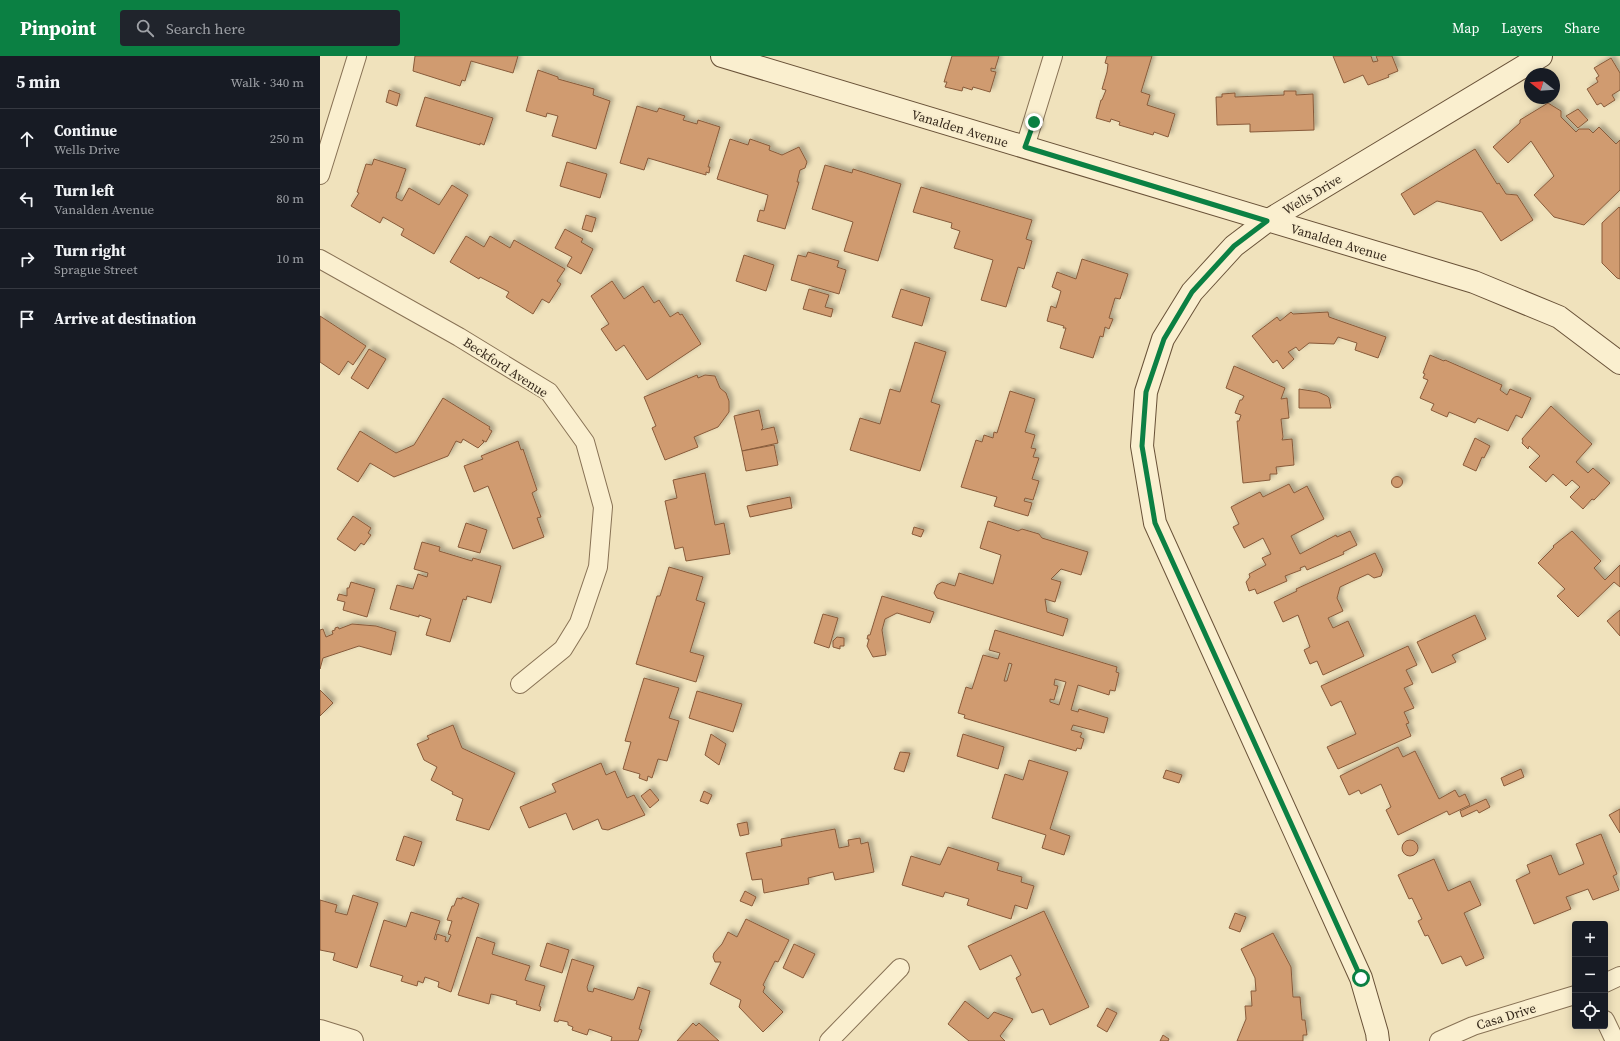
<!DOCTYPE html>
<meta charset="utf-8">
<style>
body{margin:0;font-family:"Source Serif 4",serif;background:#20242c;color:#f1f3f6}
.controls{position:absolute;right:12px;bottom:12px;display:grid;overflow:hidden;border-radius:4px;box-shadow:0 2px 10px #0003}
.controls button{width:36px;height:36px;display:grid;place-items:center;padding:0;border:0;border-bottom:1px solid #363941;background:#171b24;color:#f1f3f6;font:20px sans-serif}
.compass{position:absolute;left:1204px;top:12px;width:36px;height:36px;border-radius:50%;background:#171b24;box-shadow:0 2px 10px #0003;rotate:287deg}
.stop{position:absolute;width:12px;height:12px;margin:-9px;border:3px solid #0b8043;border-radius:50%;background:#fff}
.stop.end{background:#0b8043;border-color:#fff;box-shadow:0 1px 4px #0008}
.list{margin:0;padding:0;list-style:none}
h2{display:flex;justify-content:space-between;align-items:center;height:52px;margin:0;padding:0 16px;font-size:17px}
h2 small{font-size:13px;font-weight:400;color:#9ea1a6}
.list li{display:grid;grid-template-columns:26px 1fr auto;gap:12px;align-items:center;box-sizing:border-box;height:60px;padding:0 16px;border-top:1px solid #363941}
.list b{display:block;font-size:15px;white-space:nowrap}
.list p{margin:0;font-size:13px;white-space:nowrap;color:#9ea1a6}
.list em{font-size:13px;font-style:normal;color:#9ea1a6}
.icon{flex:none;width:22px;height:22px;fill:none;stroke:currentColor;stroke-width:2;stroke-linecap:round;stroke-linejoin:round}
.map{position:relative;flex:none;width:1300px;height:985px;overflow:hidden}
header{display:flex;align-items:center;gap:24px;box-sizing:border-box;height:56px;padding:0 20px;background:#0b8043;color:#fff}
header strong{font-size:19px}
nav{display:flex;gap:22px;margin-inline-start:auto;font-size:14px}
.search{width:280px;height:36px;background:#20242c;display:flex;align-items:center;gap:10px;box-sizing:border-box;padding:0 14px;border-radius:4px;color:#9ea1a6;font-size:15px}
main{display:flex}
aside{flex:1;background:#171b24}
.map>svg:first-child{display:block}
.building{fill:#d09b70;stroke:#885b3a;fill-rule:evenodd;filter:url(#shadow)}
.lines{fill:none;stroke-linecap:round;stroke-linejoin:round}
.minor-casing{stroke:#887255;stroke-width:20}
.tertiary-casing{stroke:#887255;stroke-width:24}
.secondary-casing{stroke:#695238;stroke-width:24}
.minor{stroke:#faefcf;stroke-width:18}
.tertiary{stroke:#faefcf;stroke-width:22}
.secondary{stroke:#faefcf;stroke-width:22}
.route{stroke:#0b8043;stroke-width:5}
.labels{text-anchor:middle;stroke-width:4;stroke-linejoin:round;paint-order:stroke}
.street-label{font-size:13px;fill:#36291b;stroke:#f7eccc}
</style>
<header>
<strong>Pinpoint</strong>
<div class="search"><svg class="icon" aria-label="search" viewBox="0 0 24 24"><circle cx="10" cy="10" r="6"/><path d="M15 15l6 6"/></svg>Search here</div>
<nav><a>Map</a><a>Layers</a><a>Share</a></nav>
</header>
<main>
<aside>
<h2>5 min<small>Walk · 340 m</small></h2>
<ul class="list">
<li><svg class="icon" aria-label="ahead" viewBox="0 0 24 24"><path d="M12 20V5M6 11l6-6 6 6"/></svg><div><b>Continue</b><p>Wells Drive</p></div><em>250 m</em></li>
<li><svg class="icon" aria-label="left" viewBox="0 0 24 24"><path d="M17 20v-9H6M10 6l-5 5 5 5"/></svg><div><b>Turn left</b><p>Vanalden Avenue</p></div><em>80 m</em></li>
<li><svg class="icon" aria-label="right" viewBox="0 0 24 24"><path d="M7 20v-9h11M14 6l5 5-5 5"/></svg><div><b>Turn right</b><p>Sprague Street</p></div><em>10 m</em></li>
<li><svg class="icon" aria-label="arrive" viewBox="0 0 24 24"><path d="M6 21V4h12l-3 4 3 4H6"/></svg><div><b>Arrive at destination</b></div></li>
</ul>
</aside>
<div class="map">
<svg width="1300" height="985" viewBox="0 0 1300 985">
<defs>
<filter id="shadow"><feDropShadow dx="3.5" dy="-3.5" stdDeviation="2" flood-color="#0004"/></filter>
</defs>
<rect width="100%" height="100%" fill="#f0e2bc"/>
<g class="building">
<polygon points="95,0 198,0 193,17 151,5 145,25 142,24 140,30 93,15"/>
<polygon points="632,0 679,0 675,13 671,12 671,15 676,16 670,36 653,31 652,34 643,31 642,35 625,31 627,26 624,26"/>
<polygon points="787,0 832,0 821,36 830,39 827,49 855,58 848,81 834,76 833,79 799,69 800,66 791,63 790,66 776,62 781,44 782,44 786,34 782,33 787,16 788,8 785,7"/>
<polygon points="1013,0 1051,0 1053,6 1058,5 1056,0 1072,0 1078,15 1068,19 1069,21 1048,29 1043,19 1024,27"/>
<polygon points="1291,2 1300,17 1300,34 1292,39 1295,44 1284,51 1281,47 1277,49 1267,33 1278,26 1276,22 1279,20 1274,12"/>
<polygon points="218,14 238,21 238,23 274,33 273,39 290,45 276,93 232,80 238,60 227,57 226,61 206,55"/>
<polygon points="69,34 80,38 77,50 66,46"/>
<polygon points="964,35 976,35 976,39 993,38 994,74 930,76 930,68 897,69 896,41 902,41 902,38 915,37 915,41 964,39"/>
<polygon points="105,41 173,62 164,89 160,87 160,89 96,70"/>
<polygon points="1228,47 1241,55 1241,61 1256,76 1259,73 1269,73 1273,77 1279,71 1296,88 1300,84 1300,134 1264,169 1234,161 1214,139 1234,120 1211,85 1188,107 1173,91 1200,67 1200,64"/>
<polygon points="317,50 337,56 339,52 365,60 363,64 377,68 378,64 400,71 388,111 390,111 389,117 386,116 386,119 328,102 324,114 300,107"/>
<polygon points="1258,53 1268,64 1258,72 1246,60"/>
<polygon points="410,83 428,89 430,83 450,90 449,94 462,99 479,91 487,106 485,112 480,114 477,126 479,126 465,173 437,165 440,154 444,155 448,139 397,123"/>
<polygon points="1155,93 1177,128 1179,127 1186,138 1197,139 1213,164 1181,185 1162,156 1117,145 1094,159 1081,138"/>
<polygon points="54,103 86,113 78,136 77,136 76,142 82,145 89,132 119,149 132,129 148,139 114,198 81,179 84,173 63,161 60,167 31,150 39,137 37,136 46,108 52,109"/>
<polygon points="247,106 287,118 280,142 240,130"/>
<polygon points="505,109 532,117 533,113 581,128 558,205 524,195 533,166 492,153"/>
<polygon points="601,131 712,164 706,183 712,185 704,213 698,211 686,251 661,244 673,204 634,192 640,175 631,172 632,167 593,156"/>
<polygon points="1299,151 1300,152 1300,223 1297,222 1282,207 1282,167"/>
<polygon points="266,159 276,162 272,176 262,173"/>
<polygon points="245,173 263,183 261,186 273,193 261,218 247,210 252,201 235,192"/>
<polygon points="146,180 164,191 170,180 190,192 194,184 245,213 237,225 241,228 229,247 222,243 213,258 186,241 189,236 160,221 159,223 130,206"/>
<polygon points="488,196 519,205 517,211 526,214 519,238 471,224 478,199 486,201"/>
<polygon points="424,199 454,209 446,235 416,225"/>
<polygon points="762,203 808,218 800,243 795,242 789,262 793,263 789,273 785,271 783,281 780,280 773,302 740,292 746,272 743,272 744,270 727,265 731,250 736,252 741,235 732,231 737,216 756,223"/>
<polygon points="292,225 304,243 323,230 334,247 339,244 350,261 358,256 360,259 362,258 381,288 327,324 304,289 296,295 281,273 289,268 271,240"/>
<polygon points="489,233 509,239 505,251 513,253 511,261 483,253"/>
<polygon points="581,233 610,242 602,270 572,261"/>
<polygon points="971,256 973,258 1008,256 1009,261 1066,281 1058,302 1035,294 1037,287 1018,281 1014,288 989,287 979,295 976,291 968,296 974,303 963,313 957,304 953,307 932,280 957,261 960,265"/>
<polygon points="0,260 46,290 33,309 28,305 19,319 0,306"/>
<polygon points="595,286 626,296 611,346 620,349 600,415 530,394 540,362 560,368 570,333 580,336"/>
<polygon points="49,293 66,303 48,333 31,322"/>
<polygon points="1110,299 1124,305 1125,304 1182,329 1180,334 1187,339 1190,333 1211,342 1202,362 1196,359 1188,375 1158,362 1155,367 1129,356 1127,361 1111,354 1114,348 1100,342 1108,324 1103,322 1105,318 1103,317"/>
<polygon points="914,310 965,332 961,343 967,342 969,362 961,363 963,381 962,384 972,383 974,409 956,411 957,418 950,418 950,424 923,427 917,365 919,365 921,359 915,357 920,344 922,344 924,340 906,332"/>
<polygon points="377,319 378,322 385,319 395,320 400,332 406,337 409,345 409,356 398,371 374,381 378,391 345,404 332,372 336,370 324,341"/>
<polygon points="979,333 998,336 1007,340 1009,342 1011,352 979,352"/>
<polygon points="690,335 715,343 705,376 715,379 711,392 716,393 713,401 719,402 712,423 719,425 713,444 705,442 704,445 712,447 708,460 674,450 677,441 641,431 656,384 662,386 664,379 673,382 674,376 677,377"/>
<polygon points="123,342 170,371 169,373 172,375 166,386 162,384 164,386 158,392 143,383 141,387 136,385 128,400 74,421 50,407 38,426 17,413 40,375 76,397 94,389"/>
<polygon points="1231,350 1272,388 1256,406 1268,417 1273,412 1290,427 1274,444 1272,443 1263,453 1250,441 1260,431 1252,424 1246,430 1233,418 1226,426 1209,411 1220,400 1209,390 1208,393 1202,387 1203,385 1202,383"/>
<polygon points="439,354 443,372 441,374 454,371 458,387 422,395 414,360"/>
<polygon points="1155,382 1170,390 1164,402 1162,401 1156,415 1143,409"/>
<polygon points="198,385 201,394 203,393 217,434 212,437 221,461 217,462 224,481 193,493 168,430 154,436 144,410 163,403 161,400"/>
<polygon points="454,389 458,409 426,415 422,395"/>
<polygon points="385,417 395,469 404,467 410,498 366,505 363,491 355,493 345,445 357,442 353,424"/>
<circle cx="1077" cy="426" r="5.5"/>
<polygon points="969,428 974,437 987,430 1004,463 971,480 980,498 1016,479 1017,481 1030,475 1037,489 1023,496 1024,498 987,514 985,510 980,512 981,514 965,520 967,525 937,538 935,533 929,535 926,526 930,521 929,518 946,509 942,502 951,498 943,482 924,492 913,471 919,468 911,451 940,436 943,441"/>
<polygon points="470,441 472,452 430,461 427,450"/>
<polygon points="33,460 51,472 48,477 51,479 44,489 41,487 35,495 17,483"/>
<polygon points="668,465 698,475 702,473 719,478 722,482 768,496 761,519 741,513 731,523 741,526 735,546 725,543 727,556 748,563 743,580 617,542 614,537 617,529 622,526 635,530 639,517 673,528 681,499 660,492"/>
<polygon points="146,467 167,474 160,497 138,491"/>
<polygon points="594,471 604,474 601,481 592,478"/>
<polygon points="1252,475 1281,505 1274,512 1285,524 1300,509 1300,531 1294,526 1258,561 1237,540 1245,533 1218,507 1234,491 1233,490"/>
<polygon points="102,486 120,491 119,495 152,505 153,502 181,510 171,547 147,540 146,544 143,543 130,586 106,579 111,563 99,559 99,561 70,553 77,529 93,533 98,518 107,521 108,517 94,513"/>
<polygon points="1055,497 1063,514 1061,520 1054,522 1048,518 1020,531 1017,542 1023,555 1008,562 1013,572 1028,565 1044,600 1003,619 997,605 990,608 984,594 990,591 978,559 963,566 954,546 977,535 976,533"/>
<polygon points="349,511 383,521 376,544 385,547 370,596 384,600 376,626 316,608 337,540 340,540"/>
<polygon points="31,526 55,533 47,561 23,554 25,546 17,544 19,538 27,540 27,532 29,532"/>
<polygon points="562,540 614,556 610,567 577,557 565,563 562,574 566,599 553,601 547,590 549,583 547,583 548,579 550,579"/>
<polygon points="1300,554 1300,580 1287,565"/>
<polygon points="503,558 518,562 509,592 494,587"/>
<polygon points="1155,559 1166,583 1132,599 1136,606 1112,617 1097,586"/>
<polygon points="32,568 56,570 76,576 71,599 39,590 3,602 0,613 0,574 3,573 6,581 13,578 12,575 15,574 15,572 18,571 19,573"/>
<path d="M675 574 797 611 796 616 799 617 795 635 790 634 789 639 758 629 751 654 758 656 759 653 788 662 784 677 753 669 751 674 762 677 760 681 764 683 761 693 757 692 756 695 644 662 645 659 638 657 646 631 652 633 663 599 678 603 680 597 669 594ZM689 607 692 608 687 625H684ZM735 623 746 626 739 649 730 646V643L734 644 738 630 734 629Z"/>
<polygon points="517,581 524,582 524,590 520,590 520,593 513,591 513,585"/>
<polygon points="1088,590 1097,609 1086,614 1093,628 1084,632 1094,652 1084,656 1089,667 1086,668 1091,680 1018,713 1007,691 1036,678 1021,645 1011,650 1001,630"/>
<polygon points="324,622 359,632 349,662 359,665 347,705 338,703 332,722 328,720 327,725 319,722 320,718 303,713 311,686 305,685"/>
<polygon points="0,634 13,647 0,660"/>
<polygon points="377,635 422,648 413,676 369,662"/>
<polygon points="133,669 142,692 195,717 169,774 136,764 143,743 132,738 133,736 111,724 117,711 104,704 97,688 109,683 107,680"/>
<polygon points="391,678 406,688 399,709 385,699"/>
<polygon points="643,678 684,691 678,713 637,700"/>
<polygon points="1078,691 1083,701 1095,695 1119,743 1135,734 1139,741 1145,738 1150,749 1129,759 1127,755 1078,779 1066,754 1071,751 1061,728 1041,738 1039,734 1029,739 1020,720"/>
<polygon points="580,696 590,697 584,716 574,713"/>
<polygon points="709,704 748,716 730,773 750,780 744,799 722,792 726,779 672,762 685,718 703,724"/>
<polygon points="281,707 286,719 295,715 307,742 314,739 325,759 288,774 282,773 278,763 253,774 246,757 209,772 200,751 236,736 232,728"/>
<polygon points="1201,713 1204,721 1184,730 1181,722"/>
<polygon points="846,714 862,719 859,727 843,722"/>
<polygon points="330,733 339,744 330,752 321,740"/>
<polygon points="384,735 392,739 388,748 380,745"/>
<polygon points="1166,743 1170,751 1159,757 1157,754 1142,761 1140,755"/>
<polygon points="1300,753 1300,777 1289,759"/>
<polygon points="427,766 429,778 420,780 417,768"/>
<polygon points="515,773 519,792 529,790 528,784 540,782 541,788 548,786 554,816 515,824 513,816 488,822 489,828 444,837 442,823 432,824 426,797 462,790 461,783"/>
<polygon points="1281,778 1297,818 1293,820 1299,834 1273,844 1268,833 1246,841 1251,853 1214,868 1196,824 1210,817 1207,809 1231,799 1239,819 1264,808 1256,788"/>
<polygon points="84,780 102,786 94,810 76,804"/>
<circle cx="1090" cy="792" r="8"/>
<polygon points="628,791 679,807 677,814 702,821 701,826 714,830 707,853 695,849 691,863 647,849 649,843 625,836 623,841 582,829 591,800 620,809"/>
<polygon points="1114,803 1128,835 1150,825 1161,849 1144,857 1164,902 1146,910 1141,900 1122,908 1108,879 1105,880 1098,865 1102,863 1092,842 1089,843 1078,819"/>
<polygon points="425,835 436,841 432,850 420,845"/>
<polygon points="33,839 58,847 37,912 13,904 15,897 0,894 0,844 17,849 15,856 27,859"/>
<polygon points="142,841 159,848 131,936 118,931 119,926 105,921 103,927 98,925 97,930 81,925 83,920 50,910 64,864 86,871 91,856 120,865 114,883 116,884 117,878 126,881 125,885 128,886 131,879 128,878 132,865 127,864 132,850 134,850 137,842 142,843"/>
<polygon points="724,855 769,951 730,969 723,953 712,957 696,922 701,919 691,899 660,914 648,890"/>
<polygon points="915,857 926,861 920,876 909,872"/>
<polygon points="426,863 469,884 458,906 455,905 443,929 445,931 443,936 463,956 443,976 419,951 421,944 390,928 401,906 395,906 393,901 394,897 402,888 408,876 417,881"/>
<polygon points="953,877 971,911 973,941 980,941 982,964 985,964 987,979 983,979 983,985 917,985 926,963 925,950 932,950 931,935 936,935 935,922 921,893"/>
<polygon points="157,881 175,887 172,898 210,910 205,924 225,930 219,950 221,951 220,955 196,948 197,945 176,939 171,938 169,948 138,939"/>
<polygon points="227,887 249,894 242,917 220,910"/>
<polygon points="474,888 495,898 483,922 463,912"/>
<polygon points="252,903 274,910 267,931 268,935 273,936 274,932 312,944 314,943 318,931 330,935 319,973 322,974 318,985 291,985 292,981 269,973 267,979 252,974 253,971 248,969 248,966 239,964 238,966 234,965"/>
<polygon points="645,945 668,963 674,956 693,963 680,980 685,985 649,985 628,968"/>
<polygon points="787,952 797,957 787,976 777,970"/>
<polygon points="373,967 376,970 379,967 399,985 357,985"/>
<polygon points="843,979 849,983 848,985 840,985"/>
</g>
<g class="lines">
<g class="minor-casing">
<g id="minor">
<polyline points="705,91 733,0"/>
<polyline points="0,119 37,0"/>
<polyline points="0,203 139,281 229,336 265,386 283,451 278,511 259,567 243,593 200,628"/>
<polyline points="1285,927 1300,920"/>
<polyline points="1285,964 1295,985"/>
<polyline points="509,985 580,912"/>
<polyline points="1119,985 1153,970 1255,939"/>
</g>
</g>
<g class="tertiary-casing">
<polyline id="tertiary" points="0,975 32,985"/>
</g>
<g class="secondary-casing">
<g id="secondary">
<polyline points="402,0 1154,226 1239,261 1300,307"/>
<polyline points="1058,985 1057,977 1041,922 835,467 822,390 826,336 843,283 872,236 914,190 947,165 1221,0"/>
</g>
</g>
<use href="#minor" class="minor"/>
<use href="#tertiary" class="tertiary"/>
<use href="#secondary" class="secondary"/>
</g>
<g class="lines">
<polyline class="route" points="714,66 705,91 947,165 914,190 872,236 844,283 826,336 822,390 835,467 1041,922"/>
</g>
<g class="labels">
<g class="street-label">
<text transform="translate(640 72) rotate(17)" y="5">Vanalden Avenue</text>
<text transform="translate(992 138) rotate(-31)" y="5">Wells Drive</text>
<text transform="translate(1019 186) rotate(17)" y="5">Vanalden Avenue</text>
<text transform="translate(186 311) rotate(33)" y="5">Beckford Avenue</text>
<text transform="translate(1186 960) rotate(-17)" y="5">Casa Drive</text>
</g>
</g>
</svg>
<div class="controls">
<button>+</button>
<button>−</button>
<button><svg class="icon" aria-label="locate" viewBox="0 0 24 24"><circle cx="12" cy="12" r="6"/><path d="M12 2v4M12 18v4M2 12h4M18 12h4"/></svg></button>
</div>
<svg class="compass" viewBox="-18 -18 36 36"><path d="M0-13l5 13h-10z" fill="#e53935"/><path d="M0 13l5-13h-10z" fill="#9ea1a6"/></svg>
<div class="stop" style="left:1041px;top:922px"></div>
<div class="stop end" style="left:714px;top:66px"></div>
</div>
</main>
